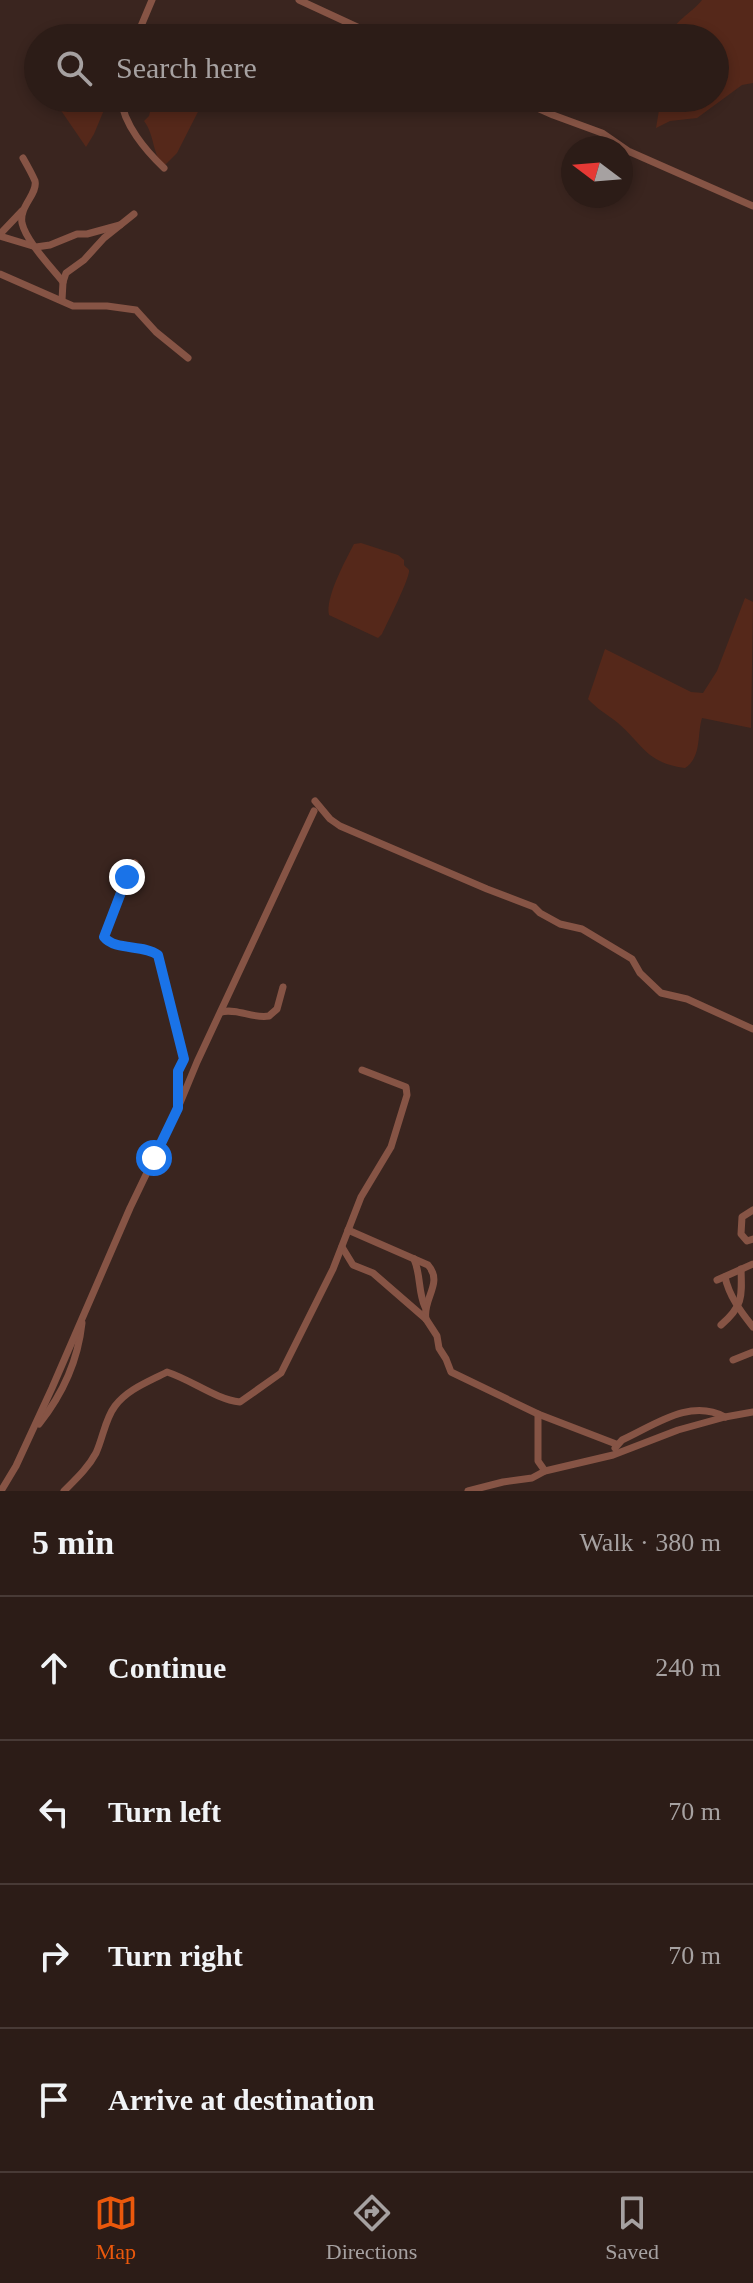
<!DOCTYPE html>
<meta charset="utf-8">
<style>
body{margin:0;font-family:Georgia,serif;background:#382924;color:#f1f3f6}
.compass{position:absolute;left:561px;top:136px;width:72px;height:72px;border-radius:50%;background:#2c1c17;box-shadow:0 4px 12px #0003;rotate:286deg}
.stop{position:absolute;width:24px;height:24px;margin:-18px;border:6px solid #1a73e8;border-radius:50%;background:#fff}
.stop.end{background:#1a73e8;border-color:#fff;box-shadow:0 2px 8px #0008}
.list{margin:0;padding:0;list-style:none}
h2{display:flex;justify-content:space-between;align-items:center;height:104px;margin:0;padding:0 32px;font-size:34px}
h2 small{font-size:26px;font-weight:400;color:#a6a1a1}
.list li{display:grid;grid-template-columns:52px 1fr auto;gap:24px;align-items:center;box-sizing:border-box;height:144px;padding:0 32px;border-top:2px solid #483a36}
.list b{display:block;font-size:30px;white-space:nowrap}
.list em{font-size:26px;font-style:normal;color:#a6a1a1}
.icon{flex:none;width:44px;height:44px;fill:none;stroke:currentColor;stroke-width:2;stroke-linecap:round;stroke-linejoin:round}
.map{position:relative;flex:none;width:753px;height:1491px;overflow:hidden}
.search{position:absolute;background:#2c1c17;box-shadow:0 4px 12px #0003;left:24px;right:24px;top:24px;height:88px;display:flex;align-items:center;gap:20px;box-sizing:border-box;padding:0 28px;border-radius:44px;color:#a6a1a1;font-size:30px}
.sheet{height:680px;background:#2c1c17}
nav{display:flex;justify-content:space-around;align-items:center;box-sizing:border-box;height:112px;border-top:2px solid #483a36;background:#2c1c17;font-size:22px;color:#a6a1a1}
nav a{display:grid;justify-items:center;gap:4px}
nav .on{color:#ea580c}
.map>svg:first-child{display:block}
.green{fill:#55281a}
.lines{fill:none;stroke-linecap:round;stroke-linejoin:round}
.minor{stroke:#865445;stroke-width:7}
.route{stroke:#1a73e8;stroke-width:10}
</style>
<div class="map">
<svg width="753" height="1491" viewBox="0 0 753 1491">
<rect width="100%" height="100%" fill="#3a251f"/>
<g class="green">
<path d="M702 0H753V83L742 85 697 118 670 121 656 128 661 98H715V38H669C673 21 691 14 702 0Z"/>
<polygon points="77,98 109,98 94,134 86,147 60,109"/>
<path d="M153 98H205L177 153 164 166C152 155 155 135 144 121L149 116Z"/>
<path d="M361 543 398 555 404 560V565C405 567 408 568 409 570 411 576 386 625 382 634L378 638 329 615C325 598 345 561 354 544Z"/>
<path d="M745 598 753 602 751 728 702 718C697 734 702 757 685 768 647 763 644 746 618 723 608 715 597 709 588 699L605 649 691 692 703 693 717 671Z"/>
</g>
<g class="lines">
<g class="minor">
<polyline points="299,0 381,38"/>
<polyline points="136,38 152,0"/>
<path d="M121 98C123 124 146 151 164 168"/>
<polyline points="515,98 553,115 602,133 628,151 753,206"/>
<path d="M23 158C27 165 32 174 35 181 38 194 19 206 22 223 26 241 51 267 63 282"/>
<polyline points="0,234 22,211"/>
<polyline points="0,236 36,247 50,245 77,234 87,234 120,225"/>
<polyline points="0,274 73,306 107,306 136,310 156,332 188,358"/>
<polyline points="62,300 63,282 66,273 84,260 104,238 134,214"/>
<polyline points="315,801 330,819 340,826 487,889 534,907 540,913 560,924 582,929 632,959 640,973 661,993 687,999 753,1029"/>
<path d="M135 863 120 892 104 937C115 951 143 944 158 955L184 1059 178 1071V1102"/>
<path d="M221 1012C238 1008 253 1019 269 1016L277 1009 283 987"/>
<polyline points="753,1210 742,1217 741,1234 747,1241 753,1239"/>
<path d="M348 1230 428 1265C444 1283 422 1299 426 1319"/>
<polyline points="342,1247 353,1265 373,1273 426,1319 437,1336 439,1348 446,1359 451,1372 538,1414 616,1444"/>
<path d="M414 1259C421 1275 418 1292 425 1307"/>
<path d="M725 1277C729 1296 741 1312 753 1327"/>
<polyline points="717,1280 753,1264"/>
<path d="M721 1325C743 1306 742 1297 741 1269"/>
<polyline points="733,1360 753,1352"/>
<polyline points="538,1414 538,1461 545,1471"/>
<path d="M39 1424C62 1395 78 1360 82 1323"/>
<path d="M615 1448 622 1440C655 1425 690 1398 725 1417"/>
<polyline points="1,1491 16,1466 52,1388 130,1208 178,1108 197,1062 314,811"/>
<path d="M64 1491C76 1479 88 1468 96 1453 103 1438 105 1419 115 1406 128 1389 148 1382 167 1372 192 1380 215 1399 240 1402L281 1373 333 1269 361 1197 391 1147 407 1095 406 1087 362 1070"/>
<polyline points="468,1491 503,1482 532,1478 545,1471 613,1455 678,1430 725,1417 753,1412"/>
</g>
</g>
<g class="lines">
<path class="route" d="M127 877 104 937C115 951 143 944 158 955L184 1059 178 1071V1108L154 1158"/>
</g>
</svg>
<svg class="compass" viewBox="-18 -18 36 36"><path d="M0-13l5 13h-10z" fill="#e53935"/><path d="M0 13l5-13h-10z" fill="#a6a1a1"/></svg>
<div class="stop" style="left:154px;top:1158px"></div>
<div class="stop end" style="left:127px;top:877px"></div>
<div class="search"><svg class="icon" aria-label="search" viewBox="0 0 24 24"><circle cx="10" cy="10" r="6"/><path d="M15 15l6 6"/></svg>Search here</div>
</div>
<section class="sheet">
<h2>5 min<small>Walk · 380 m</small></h2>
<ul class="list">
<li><svg class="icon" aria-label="ahead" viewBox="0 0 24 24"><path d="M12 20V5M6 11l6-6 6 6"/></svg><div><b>Continue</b></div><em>240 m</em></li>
<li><svg class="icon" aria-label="left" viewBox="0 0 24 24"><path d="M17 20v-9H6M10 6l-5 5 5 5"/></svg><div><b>Turn left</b></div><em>70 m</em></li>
<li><svg class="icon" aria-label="right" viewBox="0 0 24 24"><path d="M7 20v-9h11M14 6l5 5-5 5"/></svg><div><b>Turn right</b></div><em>70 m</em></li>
<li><svg class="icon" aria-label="arrive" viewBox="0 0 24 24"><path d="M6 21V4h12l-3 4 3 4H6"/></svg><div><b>Arrive at destination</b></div></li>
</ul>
</section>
<nav>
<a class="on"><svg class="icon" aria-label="map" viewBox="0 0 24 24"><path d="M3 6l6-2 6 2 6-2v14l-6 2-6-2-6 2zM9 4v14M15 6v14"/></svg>Map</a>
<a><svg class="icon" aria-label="directions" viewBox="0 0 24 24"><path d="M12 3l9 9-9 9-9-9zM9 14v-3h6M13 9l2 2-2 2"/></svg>Directions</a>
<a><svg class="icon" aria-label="saved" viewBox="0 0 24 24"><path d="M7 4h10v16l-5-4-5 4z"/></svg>Saved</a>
</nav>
